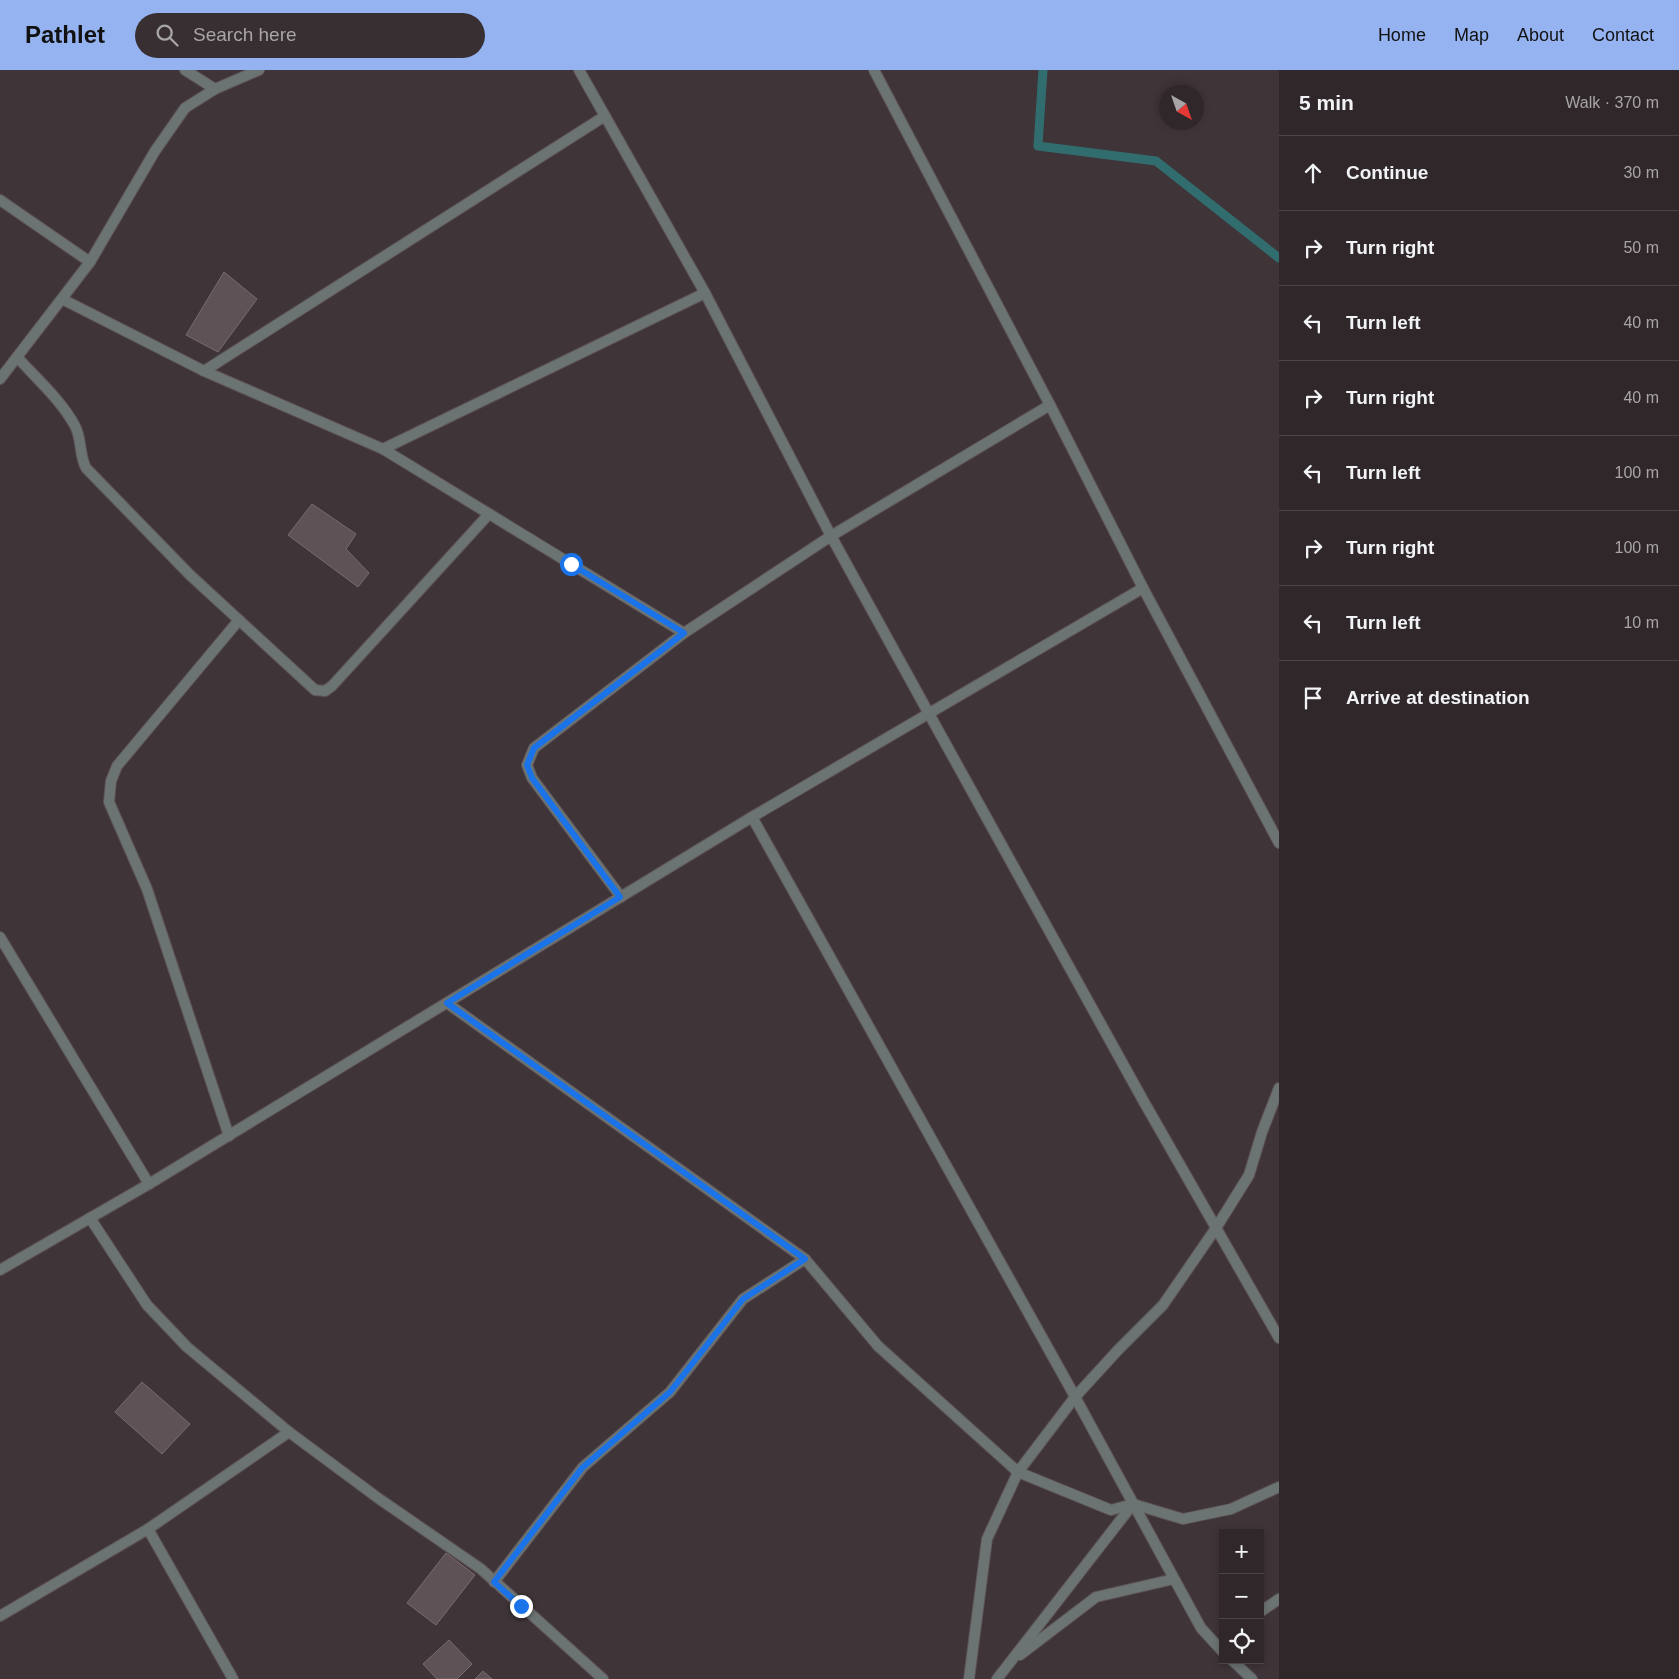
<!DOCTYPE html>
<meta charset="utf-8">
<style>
body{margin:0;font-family:Helvetica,sans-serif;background:#372f32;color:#f1f3f6}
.controls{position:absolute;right:15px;bottom:15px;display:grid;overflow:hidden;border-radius:0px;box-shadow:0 2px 8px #0003}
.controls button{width:45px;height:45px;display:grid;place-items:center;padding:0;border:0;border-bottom:1px solid #4a4447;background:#2f272a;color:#f1f3f6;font:25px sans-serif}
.compass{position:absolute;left:1159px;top:15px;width:45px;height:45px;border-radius:50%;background:#2f272a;box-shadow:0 2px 8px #0003;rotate:140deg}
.stop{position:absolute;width:15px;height:15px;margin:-11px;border:4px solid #1a73e8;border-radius:50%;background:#fff}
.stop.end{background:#1a73e8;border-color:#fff;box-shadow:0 1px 5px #0008}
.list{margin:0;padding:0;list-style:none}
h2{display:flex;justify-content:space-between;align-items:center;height:65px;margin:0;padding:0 20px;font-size:21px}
h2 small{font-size:16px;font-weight:400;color:#a7a5a8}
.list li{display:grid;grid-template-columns:32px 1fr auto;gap:15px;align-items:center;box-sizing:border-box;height:75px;padding:0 20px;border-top:1px solid #4a4447}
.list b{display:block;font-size:19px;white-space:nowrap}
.list em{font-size:16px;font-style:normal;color:#a7a5a8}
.icon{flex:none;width:28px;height:28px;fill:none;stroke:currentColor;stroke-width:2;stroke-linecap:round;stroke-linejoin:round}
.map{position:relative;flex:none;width:1279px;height:1609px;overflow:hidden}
header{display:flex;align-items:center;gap:30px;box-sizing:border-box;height:70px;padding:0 25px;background:#95b2f1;color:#111}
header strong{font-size:24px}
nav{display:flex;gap:28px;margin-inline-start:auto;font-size:18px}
.search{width:350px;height:45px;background:#372f32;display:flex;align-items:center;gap:12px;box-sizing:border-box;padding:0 18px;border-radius:28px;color:#a7a5a8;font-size:19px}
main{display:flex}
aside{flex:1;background:#2f272a}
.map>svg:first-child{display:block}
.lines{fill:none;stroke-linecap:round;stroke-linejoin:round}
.stream{stroke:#316d6f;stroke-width:9}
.building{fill:#5e5256;stroke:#796c71}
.minor-casing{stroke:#5d5356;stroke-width:12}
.minor{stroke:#6c7373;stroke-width:10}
.route{stroke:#1a73e8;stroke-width:6}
</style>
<header>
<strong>Pathlet</strong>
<div class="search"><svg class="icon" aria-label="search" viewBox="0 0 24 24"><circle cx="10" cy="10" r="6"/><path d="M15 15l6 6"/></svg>Search here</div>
<nav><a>Home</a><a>Map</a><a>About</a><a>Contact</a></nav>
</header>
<main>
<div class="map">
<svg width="1279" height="1609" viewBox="0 0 1279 1609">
<rect width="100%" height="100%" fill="#3f3438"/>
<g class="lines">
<polyline class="stream" points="1043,0 1038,76 1156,91 1279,188"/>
</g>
<g class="building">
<polygon points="224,202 257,229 218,282 186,265"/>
<polygon points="312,434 356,464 346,479 369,503 358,517 288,465"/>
<polygon points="142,1312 190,1354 162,1384 115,1342"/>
<polygon points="446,1483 475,1505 436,1555 407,1533"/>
<polygon points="449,1570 472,1594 457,1609 437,1609 423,1594"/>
<polygon points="483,1601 492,1609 475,1609"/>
</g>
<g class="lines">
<g class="minor-casing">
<g id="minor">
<polyline points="185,0 215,19"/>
<polyline points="579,0 705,223 831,466 928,642 1144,1032 1279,1268"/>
<polyline points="0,130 90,192"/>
<polyline points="62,229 204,301 383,379 684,563"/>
<path d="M17 287C37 309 61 330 75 356 82 369 79 385 86 398L190 505 315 620 325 621 332 616 489 444"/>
<polyline points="204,301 605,46"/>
<polyline points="0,309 90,192 155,81 185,38 215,19 259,0"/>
<polyline points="383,379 705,223"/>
<polyline points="1143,518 1279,773"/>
<polyline points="752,747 1068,1314 1201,1558 1223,1582"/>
<polyline points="621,827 532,708 527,695 534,678 684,563 831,466 1050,335"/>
<polyline points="0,867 149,1114"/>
<polyline points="447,933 805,1189 878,1276 1018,1402 1111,1440 1133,1434 1183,1449 1231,1439 1279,1417"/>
<polyline points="229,1066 147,819 109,732 111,711 117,696 239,550"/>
<polyline points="90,1148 147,1235 187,1277 289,1362 378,1428 481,1499 603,1609"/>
<polyline points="0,1200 149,1114 752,747 1143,518 1050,335 874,0"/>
<polyline points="148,1459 233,1609"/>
<polyline points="494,1512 583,1397 670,1322 743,1229 805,1189"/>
<polyline points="1260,1542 1279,1529"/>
<polyline points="0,1546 148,1459 289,1362"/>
<polyline points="1020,1585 1096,1527 1174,1509"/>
<polyline points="1232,1590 1252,1609"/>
<polyline points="969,1609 987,1469 1018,1402 1075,1327 1118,1280 1163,1235 1216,1158 1249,1105 1262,1062 1279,1018"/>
<polyline points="997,1609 1133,1434"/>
</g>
</g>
<use href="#minor" class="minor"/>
</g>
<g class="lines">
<polyline class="route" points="521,1536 494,1512 582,1398 670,1322 743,1229 805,1189 447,933 620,827 532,708 527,695 534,678 684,563 571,494"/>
</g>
</svg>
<div class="controls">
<button>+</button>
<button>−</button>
<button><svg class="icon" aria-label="locate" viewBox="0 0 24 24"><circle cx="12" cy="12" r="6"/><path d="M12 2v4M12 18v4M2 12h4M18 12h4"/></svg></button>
</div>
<svg class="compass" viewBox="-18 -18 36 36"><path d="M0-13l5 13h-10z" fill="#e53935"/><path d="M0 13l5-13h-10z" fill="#a7a5a8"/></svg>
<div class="stop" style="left:571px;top:494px"></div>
<div class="stop end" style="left:521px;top:1536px"></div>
</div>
<aside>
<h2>5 min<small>Walk · 370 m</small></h2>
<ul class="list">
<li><svg class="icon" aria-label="ahead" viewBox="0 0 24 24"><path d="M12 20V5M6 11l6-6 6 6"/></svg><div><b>Continue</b></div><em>30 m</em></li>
<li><svg class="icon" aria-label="right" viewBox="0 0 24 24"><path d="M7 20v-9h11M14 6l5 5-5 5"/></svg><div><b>Turn right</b></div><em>50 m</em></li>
<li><svg class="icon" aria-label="left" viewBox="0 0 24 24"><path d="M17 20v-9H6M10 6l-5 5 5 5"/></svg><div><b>Turn left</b></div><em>40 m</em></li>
<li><svg class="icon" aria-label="right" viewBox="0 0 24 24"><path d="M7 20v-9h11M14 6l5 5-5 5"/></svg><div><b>Turn right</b></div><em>40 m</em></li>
<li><svg class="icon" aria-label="left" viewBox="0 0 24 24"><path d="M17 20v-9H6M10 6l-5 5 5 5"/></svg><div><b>Turn left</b></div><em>100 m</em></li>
<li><svg class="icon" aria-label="right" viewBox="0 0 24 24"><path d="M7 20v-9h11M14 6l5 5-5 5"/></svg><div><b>Turn right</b></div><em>100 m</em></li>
<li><svg class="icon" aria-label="left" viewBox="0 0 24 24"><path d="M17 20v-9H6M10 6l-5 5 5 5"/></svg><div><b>Turn left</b></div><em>10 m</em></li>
<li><svg class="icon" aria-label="arrive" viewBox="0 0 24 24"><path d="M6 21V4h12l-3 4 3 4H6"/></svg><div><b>Arrive at destination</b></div></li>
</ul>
</aside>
</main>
